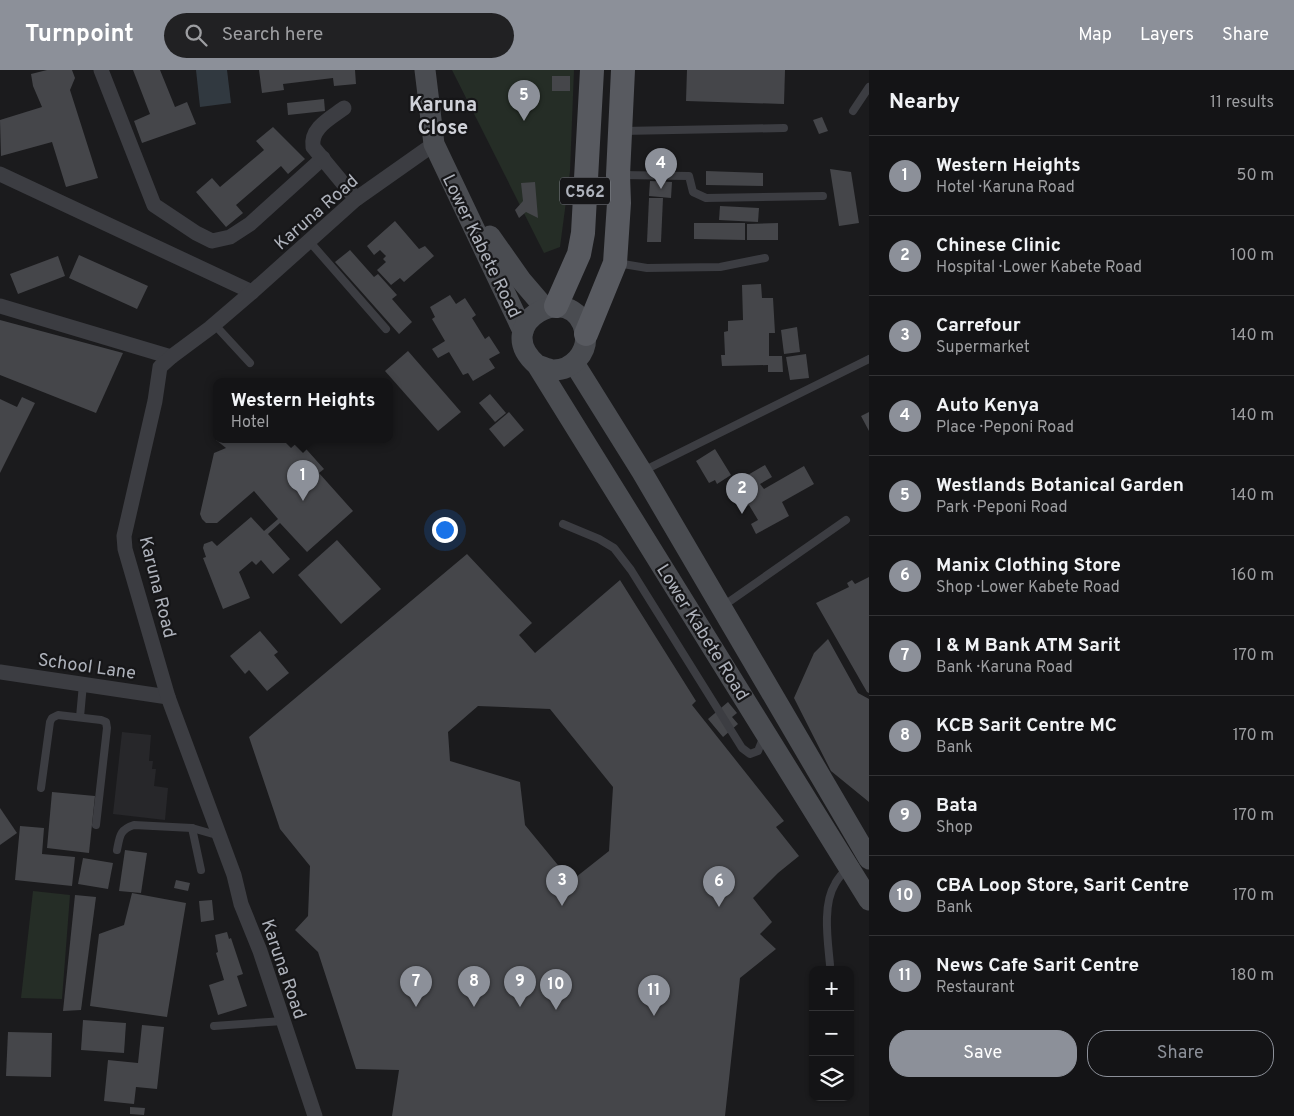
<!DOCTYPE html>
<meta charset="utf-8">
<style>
body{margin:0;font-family:Overpass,sans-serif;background:#212123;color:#f1f3f6}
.controls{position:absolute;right:15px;bottom:15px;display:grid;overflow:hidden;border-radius:10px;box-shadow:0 1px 4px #0004}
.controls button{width:45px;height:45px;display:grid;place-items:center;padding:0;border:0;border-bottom:1px solid #333335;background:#141416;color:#f1f3f6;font:25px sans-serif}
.you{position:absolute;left:444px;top:459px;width:18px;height:18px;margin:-12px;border:4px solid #fff;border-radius:50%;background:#1a73e8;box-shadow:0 0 0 8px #1a73e833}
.badge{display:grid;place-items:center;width:32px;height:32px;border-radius:50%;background:#8c9099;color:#fff;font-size:16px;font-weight:700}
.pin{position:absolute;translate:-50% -41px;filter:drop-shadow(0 1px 2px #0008)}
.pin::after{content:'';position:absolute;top:26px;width:18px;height:15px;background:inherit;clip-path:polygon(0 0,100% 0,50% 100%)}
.popup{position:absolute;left:213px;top:308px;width:180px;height:65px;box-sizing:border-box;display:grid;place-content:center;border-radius:10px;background:#141416;filter:drop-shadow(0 1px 4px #0005);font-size:16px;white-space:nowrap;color:#9d9ea1}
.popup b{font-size:19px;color:#f1f3f6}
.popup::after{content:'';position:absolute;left:50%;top:100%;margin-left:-10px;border:10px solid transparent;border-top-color:#141416}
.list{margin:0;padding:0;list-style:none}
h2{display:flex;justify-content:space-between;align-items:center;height:65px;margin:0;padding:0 20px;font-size:21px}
h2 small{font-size:16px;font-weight:400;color:#9d9ea1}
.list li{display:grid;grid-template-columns:32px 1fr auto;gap:15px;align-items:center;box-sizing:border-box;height:80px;padding:0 20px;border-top:1px solid #333335}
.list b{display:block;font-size:19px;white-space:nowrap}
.list p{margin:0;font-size:16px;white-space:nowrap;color:#9d9ea1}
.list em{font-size:16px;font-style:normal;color:#9d9ea1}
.actions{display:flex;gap:10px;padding:15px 20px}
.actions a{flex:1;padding:11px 0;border:1px solid #8c9099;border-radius:20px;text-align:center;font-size:18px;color:#8c9099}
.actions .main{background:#8c9099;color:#fff}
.icon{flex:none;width:28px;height:28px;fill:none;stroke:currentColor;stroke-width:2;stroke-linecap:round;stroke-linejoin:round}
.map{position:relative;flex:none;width:869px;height:1046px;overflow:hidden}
header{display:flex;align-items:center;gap:30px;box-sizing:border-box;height:70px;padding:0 25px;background:#8c9099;color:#fff}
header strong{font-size:24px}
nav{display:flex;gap:28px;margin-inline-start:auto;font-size:18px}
.search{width:350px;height:45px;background:#212123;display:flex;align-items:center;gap:12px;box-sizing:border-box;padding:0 18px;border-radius:28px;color:#9d9ea1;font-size:19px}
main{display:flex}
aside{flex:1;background:#141416}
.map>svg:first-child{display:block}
.built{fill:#27272a}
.green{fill:#252d26}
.water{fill:#313940}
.building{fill:#45464a;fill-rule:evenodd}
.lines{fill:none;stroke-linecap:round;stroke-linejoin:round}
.service{stroke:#3c3d42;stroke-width:8}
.minor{stroke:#3c3d42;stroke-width:15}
.secondary{stroke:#4a4c51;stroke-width:21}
.primary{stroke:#585a60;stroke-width:24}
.labels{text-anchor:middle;stroke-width:4.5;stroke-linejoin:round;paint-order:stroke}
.shield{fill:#161618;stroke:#80838a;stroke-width:1}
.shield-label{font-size:16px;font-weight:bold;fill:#aeb2bb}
.street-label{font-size:18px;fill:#aeb2bb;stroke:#161618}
.quarter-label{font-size:20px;font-weight:bold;fill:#cfd1d8;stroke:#161618}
</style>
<header>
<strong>Turnpoint</strong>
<div class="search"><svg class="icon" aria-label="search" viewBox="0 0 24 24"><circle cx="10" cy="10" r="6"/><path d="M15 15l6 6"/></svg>Search here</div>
<nav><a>Map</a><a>Layers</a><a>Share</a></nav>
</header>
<main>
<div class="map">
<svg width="869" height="1046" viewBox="0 0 869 1046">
<rect width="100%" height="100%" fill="#1b1b1d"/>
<polygon class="built" points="122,662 151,665 149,691 153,691 152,699 156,699 154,716 168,718 165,750 113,744"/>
<g class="green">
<polygon points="452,0 574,0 570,101 560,177 544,183"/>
<polygon points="33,821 70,825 62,929 21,928"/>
</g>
<polygon class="water" points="196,0 227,0 231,33 200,37"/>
<g class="building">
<polygon points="47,0 72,0 75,8 70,20 98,108 66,117 52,72 1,86 0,50 42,37 33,16 31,4"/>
<polygon points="133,0 160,0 175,37 187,32 196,54 142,73 134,51 150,44"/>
<polygon points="259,0 355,0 356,14 334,16 333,8 283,14 284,20 262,23"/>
<polygon points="687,0 785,0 784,34 686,31"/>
<rect x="552" y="6" width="18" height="15"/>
<polygon points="324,29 325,41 288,45 287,33"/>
<polygon points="822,47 828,61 819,64 813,50"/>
<polygon points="273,57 305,89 288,104 281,96 236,135 243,143 226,157 196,122 212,108 220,117 264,80 256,71"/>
<polygon points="830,99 851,102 859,153 839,156"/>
<polygon points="706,101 763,103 763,116 706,115"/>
<polygon points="650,111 672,112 671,128 649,126"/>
<polygon points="535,112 538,148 526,142 519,148 515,140 523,131 521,113"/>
<polygon points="649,128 663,128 661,172 647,172"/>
<polygon points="720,136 759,138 758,152 719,150"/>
<polygon points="395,151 419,179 425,176 434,186 404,212 400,208 391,215 377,200 386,192 383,189 386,186 380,180 374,185 367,176"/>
<polygon points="694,153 745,153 745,170 694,169"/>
<polygon points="778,153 778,170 747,170 747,154"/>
<polygon points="350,180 374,207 378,204 397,225 392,229 412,252 399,264 335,192"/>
<polygon points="79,185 148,216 137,239 69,208"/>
<polygon points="58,186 65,206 18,224 10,204"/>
<polygon points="761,214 762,228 773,228 775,263 769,263 769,286 782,286 783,302 768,302 768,295 722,296 721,285 725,285 724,262 728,261 728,251 743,250 742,215"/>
<polygon points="450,225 456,234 465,228 476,245 472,248 485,269 489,266 500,283 489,289 495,298 473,311 468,303 463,305 449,282 438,288 432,279 445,271 432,249 435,247 430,237"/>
<polygon points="0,250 123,283 96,343 0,305"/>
<polygon points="797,257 800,282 784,284 781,260"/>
<polygon points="408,281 461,342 438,361 385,301"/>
<polygon points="806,284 809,308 790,310 786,287"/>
<polygon points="490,324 506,343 495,352 479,333"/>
<polygon points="22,327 35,333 0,403 0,329 17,337"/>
<polygon points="509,342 524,360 504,377 489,359"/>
<polygon points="869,342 869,361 861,346"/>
<polygon points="216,370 283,370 291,378 299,371 324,399 319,403 353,441 307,482 280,453 268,464 290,489 273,504 261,490 256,495 252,491 239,502 250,528 223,539 203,488 206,487 203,478 204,474 212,471 217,476 251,447 264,461 278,449 254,421 217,453 206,453 202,449 200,444 214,383 226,378"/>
<polygon points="715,379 731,405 717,414 715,410 709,413 696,391"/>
<polygon points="765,395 772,407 760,414 764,419 804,396 814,414 782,432 789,446 756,464 751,454 758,450 749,435 742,439 729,416"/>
<polygon points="337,470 381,519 341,554 298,505"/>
<path d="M467 484 532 553 519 565 535 583 620 510 696 631 692 635 784 751 776 757 799 786 778 803 753 828 772 852 760 864 776 879 740 908 725 1046H392L399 1000 356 999 318 882 295 860 308 846 310 796 280 759 249 667ZM478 636 550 639 613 717 609 781 571 811 525 755 520 712 450 691 448 662Z"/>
<polygon points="869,507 869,623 867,622 816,533 849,517 847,513 852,510 855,514"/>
<polygon points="260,561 278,582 274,585 289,603 267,621 249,600 245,604 230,586"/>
<polygon points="828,569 858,623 869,629 869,732 831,701 794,628 814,583"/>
<polygon points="728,632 737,643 732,647 738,654 723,667 708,649"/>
<polygon points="52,722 95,726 89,783 47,778"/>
<polygon points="0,738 17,763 0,775"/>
<polygon points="20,756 44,758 42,784 75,787 72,816 15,810"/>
<polygon points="125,780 147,783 141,823 119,821"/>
<polygon points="83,788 113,793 108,819 78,814"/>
<polygon points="176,810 190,813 188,821 174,818"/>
<polygon points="132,823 186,833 167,947 90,936 99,864 124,855"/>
<polygon points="75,825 96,827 81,940 63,941"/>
<polygon points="212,830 214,850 201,852 199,831"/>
<polygon points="227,862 229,869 231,868 243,904 237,906 247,936 218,945 209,915 224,910 216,883 218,882 215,865"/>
<polygon points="83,950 126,953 124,983 81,980"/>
<polygon points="142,955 164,957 157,1019 136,1017 134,1034 104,1031 108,990 138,993"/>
<polygon points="8,962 52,963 51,1007 6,1006"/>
<polygon points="130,1037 145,1038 144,1045 130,1044"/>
</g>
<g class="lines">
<g class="service">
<polyline points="853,41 869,17"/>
<polyline points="622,61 784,58"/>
<polyline points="620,105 689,106 693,122 706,128 823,126"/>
<polyline points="309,171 386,259"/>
<polyline points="617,193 647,198 720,197 765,188"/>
<polyline points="214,254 250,293"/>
<polyline points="643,401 869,289"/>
<polyline points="563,454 599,469 614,478 631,500 742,678 750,684 758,681 764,666"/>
<polyline points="723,536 846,450"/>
<polyline points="80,647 83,614"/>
<polyline points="41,718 50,652 52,648 58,645 101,650 106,652 107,658 96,755"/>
<polyline points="192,758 201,800"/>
<path d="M117 780C120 766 119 760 134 755L192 758 220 766"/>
<path d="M830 895C828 872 822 835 835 814 838 808 843 803 847 798"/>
<polyline points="214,956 283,951"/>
</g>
<g class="minor">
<polyline points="101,0 154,135 196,163 212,171 230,167 250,154 323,88"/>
<path d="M344 38C331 48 310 58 313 77L356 129"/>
<polyline points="0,104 252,222"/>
<polyline points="0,236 171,287"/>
<polyline points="0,602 168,627"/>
<polyline points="315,1046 260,881 241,834 234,805 168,627 125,479 124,466 155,331 160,297 171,287 210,258 252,222 356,129 434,74"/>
</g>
<g class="secondary">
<polyline points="425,0 434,74 523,261"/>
<polyline points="490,166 521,210 545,238"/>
<polyline points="574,293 642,402 869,789"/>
<path d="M537 295C541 296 547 299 552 300 572 301 589 282 585 262 574 207 488 253 537 295L869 830"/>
</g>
<g class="primary">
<polyline points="556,236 579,184 583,163 592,0"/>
<polyline points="586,264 615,193 619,133 618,105 623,0"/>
</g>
</g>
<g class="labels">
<rect class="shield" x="560" y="107.5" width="50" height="27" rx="4"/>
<g class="shield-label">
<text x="585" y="127">C562</text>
</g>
<g class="street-label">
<text transform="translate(316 142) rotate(-41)" y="6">Karuna Road</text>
<text transform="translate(482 176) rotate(64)" y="6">Lower Kabete Road</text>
<text transform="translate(158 517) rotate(76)" y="6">Karuna Road</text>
<text transform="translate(703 562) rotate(58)" y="6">Lower Kabete Road</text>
<text transform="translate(87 596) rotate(8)" y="6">School Lane</text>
<text transform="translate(284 899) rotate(71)" y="6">Karuna Road</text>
</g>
<g class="quarter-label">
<text x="443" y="41">Karuna<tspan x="443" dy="23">Close</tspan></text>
</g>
</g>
</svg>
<div class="controls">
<button>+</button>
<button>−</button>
<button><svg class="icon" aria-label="layers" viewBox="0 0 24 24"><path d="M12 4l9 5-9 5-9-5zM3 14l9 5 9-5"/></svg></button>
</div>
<div class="you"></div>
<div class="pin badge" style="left:303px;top:431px">1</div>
<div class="popup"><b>Western Heights</b>Hotel</div>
<div class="pin badge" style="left:742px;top:444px">2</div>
<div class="pin badge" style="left:562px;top:836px">3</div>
<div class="pin badge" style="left:661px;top:119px">4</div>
<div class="pin badge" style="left:524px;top:51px">5</div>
<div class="pin badge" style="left:719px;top:837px">6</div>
<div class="pin badge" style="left:416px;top:937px">7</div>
<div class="pin badge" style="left:474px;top:937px">8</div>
<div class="pin badge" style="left:520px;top:937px">9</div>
<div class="pin badge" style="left:556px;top:940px">10</div>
<div class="pin badge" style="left:654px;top:946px">11</div>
</div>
<aside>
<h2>Nearby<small>11 results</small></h2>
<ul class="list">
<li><span class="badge">1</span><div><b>Western Heights</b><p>Hotel · Karuna Road</p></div><em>50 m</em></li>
<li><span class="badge">2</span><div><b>Chinese Clinic</b><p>Hospital · Lower Kabete Road</p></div><em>100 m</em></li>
<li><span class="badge">3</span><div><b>Carrefour</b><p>Supermarket</p></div><em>140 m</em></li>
<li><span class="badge">4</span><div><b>Auto Kenya</b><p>Place · Peponi Road</p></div><em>140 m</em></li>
<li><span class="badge">5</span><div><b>Westlands Botanical Garden</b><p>Park · Peponi Road</p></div><em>140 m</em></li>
<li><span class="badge">6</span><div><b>Manix Clothing Store</b><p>Shop · Lower Kabete Road</p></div><em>160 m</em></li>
<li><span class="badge">7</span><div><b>I &amp; M Bank ATM Sarit</b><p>Bank · Karuna Road</p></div><em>170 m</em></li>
<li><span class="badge">8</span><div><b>KCB Sarit Centre MC</b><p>Bank</p></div><em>170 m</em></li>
<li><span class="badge">9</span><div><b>Bata</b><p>Shop</p></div><em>170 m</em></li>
<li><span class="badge">10</span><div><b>CBA Loop Store, Sarit Centre</b><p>Bank</p></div><em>170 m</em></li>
<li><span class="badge">11</span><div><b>News Cafe Sarit Centre</b><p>Restaurant</p></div><em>180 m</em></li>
</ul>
<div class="actions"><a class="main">Save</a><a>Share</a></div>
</aside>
</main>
